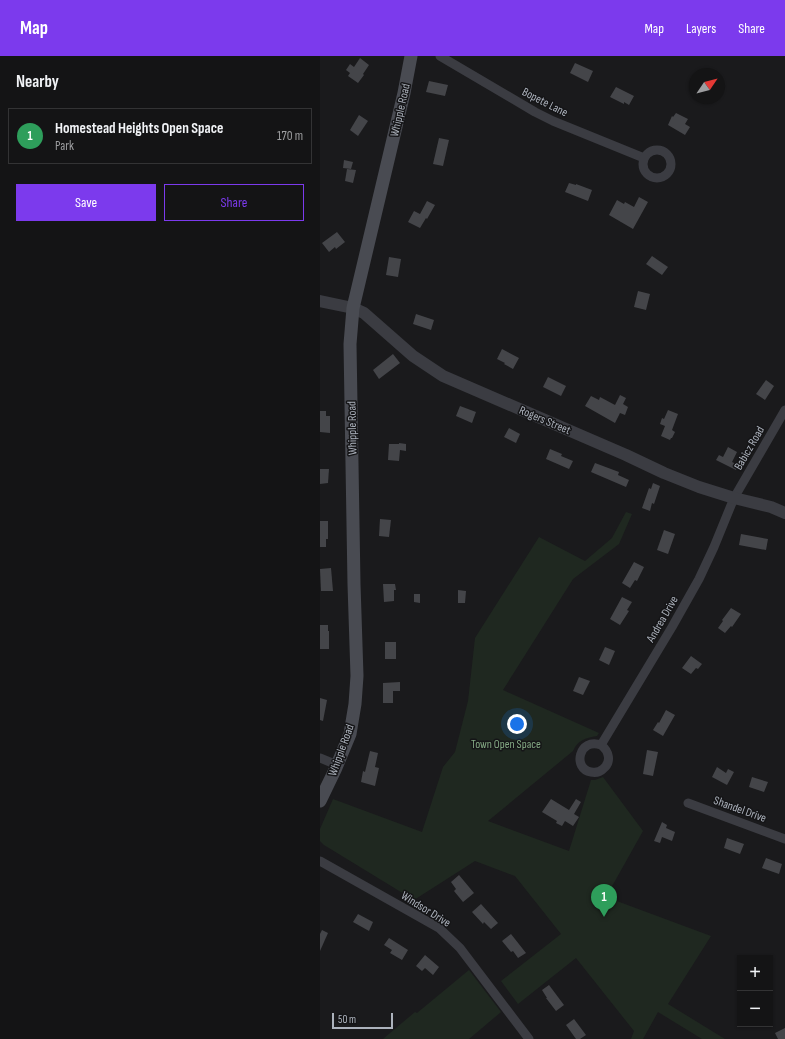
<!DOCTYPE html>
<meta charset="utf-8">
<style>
body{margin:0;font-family:"Sofia Sans Condensed",sans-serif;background:#1d1d1e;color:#f1f3f6}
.controls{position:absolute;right:12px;bottom:12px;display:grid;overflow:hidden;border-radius:0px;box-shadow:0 1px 3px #0004}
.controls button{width:36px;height:36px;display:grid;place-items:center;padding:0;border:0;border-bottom:1px solid #333334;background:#141415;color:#f1f3f6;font:20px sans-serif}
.compass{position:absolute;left:369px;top:12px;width:36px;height:36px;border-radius:50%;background:#141415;box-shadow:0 1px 3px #0004;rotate:55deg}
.scale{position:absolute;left:12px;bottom:10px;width:61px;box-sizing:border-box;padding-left:4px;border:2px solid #acb2bc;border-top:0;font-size:11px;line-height:14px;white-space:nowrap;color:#acb2bc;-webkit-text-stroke:3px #151517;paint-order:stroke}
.you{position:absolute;left:197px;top:668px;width:14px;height:14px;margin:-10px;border:3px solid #fff;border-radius:50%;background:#1a73e8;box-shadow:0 0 0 6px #1a73e833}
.badge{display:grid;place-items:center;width:26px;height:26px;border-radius:50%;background:#7c3aed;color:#fff;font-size:13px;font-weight:700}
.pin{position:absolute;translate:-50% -33px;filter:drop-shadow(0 1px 2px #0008)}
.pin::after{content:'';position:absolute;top:21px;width:14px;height:12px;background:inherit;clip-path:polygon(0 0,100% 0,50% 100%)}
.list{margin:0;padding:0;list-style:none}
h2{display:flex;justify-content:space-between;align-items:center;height:52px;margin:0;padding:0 16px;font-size:17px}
h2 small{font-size:13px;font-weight:400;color:#9d9ea0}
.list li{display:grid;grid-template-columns:26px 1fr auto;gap:12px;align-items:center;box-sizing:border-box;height:56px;margin:0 8px 8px;padding:0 8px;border:1px solid #333334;border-radius:0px}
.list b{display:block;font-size:15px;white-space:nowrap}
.list p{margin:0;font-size:13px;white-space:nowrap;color:#9d9ea0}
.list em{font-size:13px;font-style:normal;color:#9d9ea0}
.actions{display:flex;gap:8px;padding:12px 16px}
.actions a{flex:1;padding:9px 0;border:1px solid #7c3aed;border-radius:0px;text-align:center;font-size:14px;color:#7c3aed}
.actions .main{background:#7c3aed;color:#fff}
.map{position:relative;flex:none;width:465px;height:983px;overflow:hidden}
header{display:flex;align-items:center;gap:24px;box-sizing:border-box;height:56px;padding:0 20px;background:#7c3aed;color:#fff}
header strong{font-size:19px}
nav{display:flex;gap:22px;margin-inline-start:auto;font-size:14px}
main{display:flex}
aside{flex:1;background:#141415}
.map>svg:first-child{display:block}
.green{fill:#1f2820}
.building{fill:#444549}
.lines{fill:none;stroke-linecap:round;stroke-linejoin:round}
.minor{stroke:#3b3c42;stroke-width:9}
.tertiary{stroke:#3b3c42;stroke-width:12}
.secondary{stroke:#494b52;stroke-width:13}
.labels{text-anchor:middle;stroke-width:3;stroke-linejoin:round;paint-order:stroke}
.street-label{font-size:12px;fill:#acb2bc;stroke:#151517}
.park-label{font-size:12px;fill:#83a883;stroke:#151517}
</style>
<header>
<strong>Map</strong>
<nav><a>Map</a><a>Layers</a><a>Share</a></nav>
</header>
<main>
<aside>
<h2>Nearby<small></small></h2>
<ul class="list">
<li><span class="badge" style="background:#2e9e5b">1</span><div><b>Homestead Heights Open Space</b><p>Park</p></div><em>170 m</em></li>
</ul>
<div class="actions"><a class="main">Save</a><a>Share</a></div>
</aside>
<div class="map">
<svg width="465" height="983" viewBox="0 0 465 983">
<rect width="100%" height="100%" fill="#1a1a1c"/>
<g class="green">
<path d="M306 456 312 458 299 488 253 523 183 634 279 677 277 680C265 682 258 684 253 695L168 765 249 795 271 724H275L283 721 323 775 286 841 391 880 348 948 405 983H382L338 956 323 983H311L314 975 256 902 198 948 181 925 241 878 195 820 155 805 94 844 4 789 0 785V773L13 743 102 776 123 711 135 696 148 645 155 582 219 481 265 505 292 482Z"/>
<polygon points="149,914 181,956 149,983 63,983 95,956 97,957"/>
</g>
<g class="building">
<polygon points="40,2 49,9 43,18 44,19 38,27 28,20 30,17 26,14 30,8 34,11"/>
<polygon points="255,7 273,15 268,26 250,17"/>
<polygon points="109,25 128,29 125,40 106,36"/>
<polygon points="296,31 314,40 309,49 304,46 304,48 290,41"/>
<polygon points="356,57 368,63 365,68 370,71 365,79 348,69 352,60 353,61"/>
<polygon points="39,59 48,65 38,80 30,74"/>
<polygon points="119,82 129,84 123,110 113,108"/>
<polygon points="24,104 33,106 31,113 23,112"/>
<polygon points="27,113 36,114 33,127 25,125"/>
<polygon points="249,127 256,129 256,128 272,134 268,145 245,136"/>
<polygon points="319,141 328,146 313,173 289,159 297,144 304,148 305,146 314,151"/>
<polygon points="107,145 115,149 107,163 106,162 100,172 88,166 94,155 100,158"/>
<polygon points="17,176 25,186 16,193 15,191 9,196 2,187"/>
<polygon points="332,200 348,211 342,219 326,208"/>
<polygon points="69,201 81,203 78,221 66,219"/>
<polygon points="318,235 330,238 326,254 314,251"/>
<polygon points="96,258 114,264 111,274 93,268"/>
<polygon points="182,293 199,302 193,313 184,308 185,307 177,303"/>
<polygon points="73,298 80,307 59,323 53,314"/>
<polygon points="228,321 246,330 241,340 223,331"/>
<polygon points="446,324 454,330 445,344 436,338"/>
<polygon points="300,339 306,342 303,348 308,351 305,359 300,357 295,367 265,350 271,340 279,344 280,341 295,349"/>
<polygon points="140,350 156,356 152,367 136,360"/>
<polygon points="348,354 358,358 352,374 355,376 352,382 351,382 350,384 341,380 345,370 340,368 342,362 344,363"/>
<polygon points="0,355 6,355 6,360 10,360 10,377 0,376"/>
<polygon points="189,372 200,378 196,387 184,381"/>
<polygon points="79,387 86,388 86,395 80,394 79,405 68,404 69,388 79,388"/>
<polygon points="408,391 417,396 412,406 418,409 416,414 396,404 399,399 403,401"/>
<polygon points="230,393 242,398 241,400 253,405 249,413 226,403"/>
<polygon points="275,407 299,416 298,419 309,424 306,431 271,416"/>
<polygon points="0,413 9,413 8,427 0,428"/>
<polygon points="333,427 340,430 334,448 332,447 330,455 322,452 329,432 331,433"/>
<polygon points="60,463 71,464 69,481 59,480"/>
<polygon points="0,465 8,465 8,483 6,483 6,491 0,491"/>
<polygon points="344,474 355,478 348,498 337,494"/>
<polygon points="421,478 448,483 446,494 419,489"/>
<polygon points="314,506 324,511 317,525 315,524 310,532 302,527"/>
<polygon points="11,512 13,535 1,535 0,513"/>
<polygon points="63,528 75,528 76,534 74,534 74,545 64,546"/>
<polygon points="138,534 146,535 145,547 138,547"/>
<polygon points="94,538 100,538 100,547 94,546"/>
<polygon points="302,541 312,546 307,554 309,555 300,569 290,563"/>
<polygon points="411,552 421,558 412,571 411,570 405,577 398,572 403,565 402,564"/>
<polygon points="0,569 8,569 8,575 9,575 9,593 0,593"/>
<rect x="65" y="586" width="11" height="17"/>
<polygon points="285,591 295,595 289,609 279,604"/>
<polygon points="371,600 382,608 378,613 376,612 371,618 362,612"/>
<polygon points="259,621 270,625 263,639 253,635"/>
<polygon points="80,626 80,635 73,635 73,647 63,647 63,627"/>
<polygon points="0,642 7,644 3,665 0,664"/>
<polygon points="346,654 355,659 343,680 333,674 338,666 339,667"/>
<polygon points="327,694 338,696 333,720 323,718"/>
<polygon points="50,695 58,697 55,711 59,712 55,730 41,726 43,715 45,716"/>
<polygon points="397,711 406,717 408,713 414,716 407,729 392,721"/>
<polygon points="432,721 448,726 444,736 429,731"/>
<polygon points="231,743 249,754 256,743 261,746 254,758 259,761 253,770 245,765 242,770 236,767 237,765 222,756"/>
<polygon points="342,766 347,769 346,772 355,776 352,785 342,781 340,787 334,785"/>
<polygon points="407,782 424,788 420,798 404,792"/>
<polygon points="446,802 462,808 459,818 442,812"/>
<polygon points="139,819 154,837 143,846 134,835 136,833 131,826"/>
<polygon points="161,848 178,867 171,873 164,866 163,868 152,856"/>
<polygon points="38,858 53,866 49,875 33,866"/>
<polygon points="2,874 8,877 0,895 0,878"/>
<polygon points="191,878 206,897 198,902 193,895 191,896 182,885"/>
<polygon points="69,882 88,894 82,904 70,897 72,894 64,889"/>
<polygon points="105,899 119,911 113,919 105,912 102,915 96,910"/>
<polygon points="229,929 244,949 236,955 226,942 227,942 222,934"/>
<polygon points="254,963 266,979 260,983 256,983 246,969"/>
<polygon points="465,972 465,983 458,983 455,977"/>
</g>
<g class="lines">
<g class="minor">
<polyline points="120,0 215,56 233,65 324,102"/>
<circle cx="337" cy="108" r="14"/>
<path d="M281 689C289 695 292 706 283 713 280 716 276 717 271 716 252 713 259 681 281 689L352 571 379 523 394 491 414 442 465 354"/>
<polyline points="0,702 17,709"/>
<polyline points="368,747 465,783"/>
<polyline points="0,805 119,872 140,892 209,983"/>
</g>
<polyline class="tertiary" points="0,245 33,252 44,257 93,300 123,320 306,399 344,417 379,431 414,442 451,451 465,457"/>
<polyline class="secondary" points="0,745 15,714 30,678 35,648 37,620 34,528 30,288 33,252 84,37 91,0"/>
</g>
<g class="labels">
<g class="street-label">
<text transform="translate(225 46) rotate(27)" y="4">Bopete Lane</text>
<text transform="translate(80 54) rotate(-77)" y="4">Whipple Road</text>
<text transform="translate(225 364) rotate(23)" y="4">Rogers Street</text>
<text transform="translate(32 372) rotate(-91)" y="4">Whipple Road</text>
<text transform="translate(429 392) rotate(-60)" y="4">Babicz Road</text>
<text transform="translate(342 563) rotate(-60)" y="4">Andrea Drive</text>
<text transform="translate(21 694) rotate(-70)" y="4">Whipple Road</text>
<text transform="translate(420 753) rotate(20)" y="4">Shandel Drive</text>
<text transform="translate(106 853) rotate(32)" y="4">Windsor Drive</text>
</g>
<g class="park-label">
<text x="186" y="692">Town Open Space</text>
</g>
</g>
</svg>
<div class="controls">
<button>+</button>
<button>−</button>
</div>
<svg class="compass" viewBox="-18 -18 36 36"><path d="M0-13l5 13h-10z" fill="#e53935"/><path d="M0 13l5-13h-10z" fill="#9d9ea0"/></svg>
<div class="scale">50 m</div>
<div class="you"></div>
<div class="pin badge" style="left:284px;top:861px;background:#2e9e5b">1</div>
</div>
</main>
